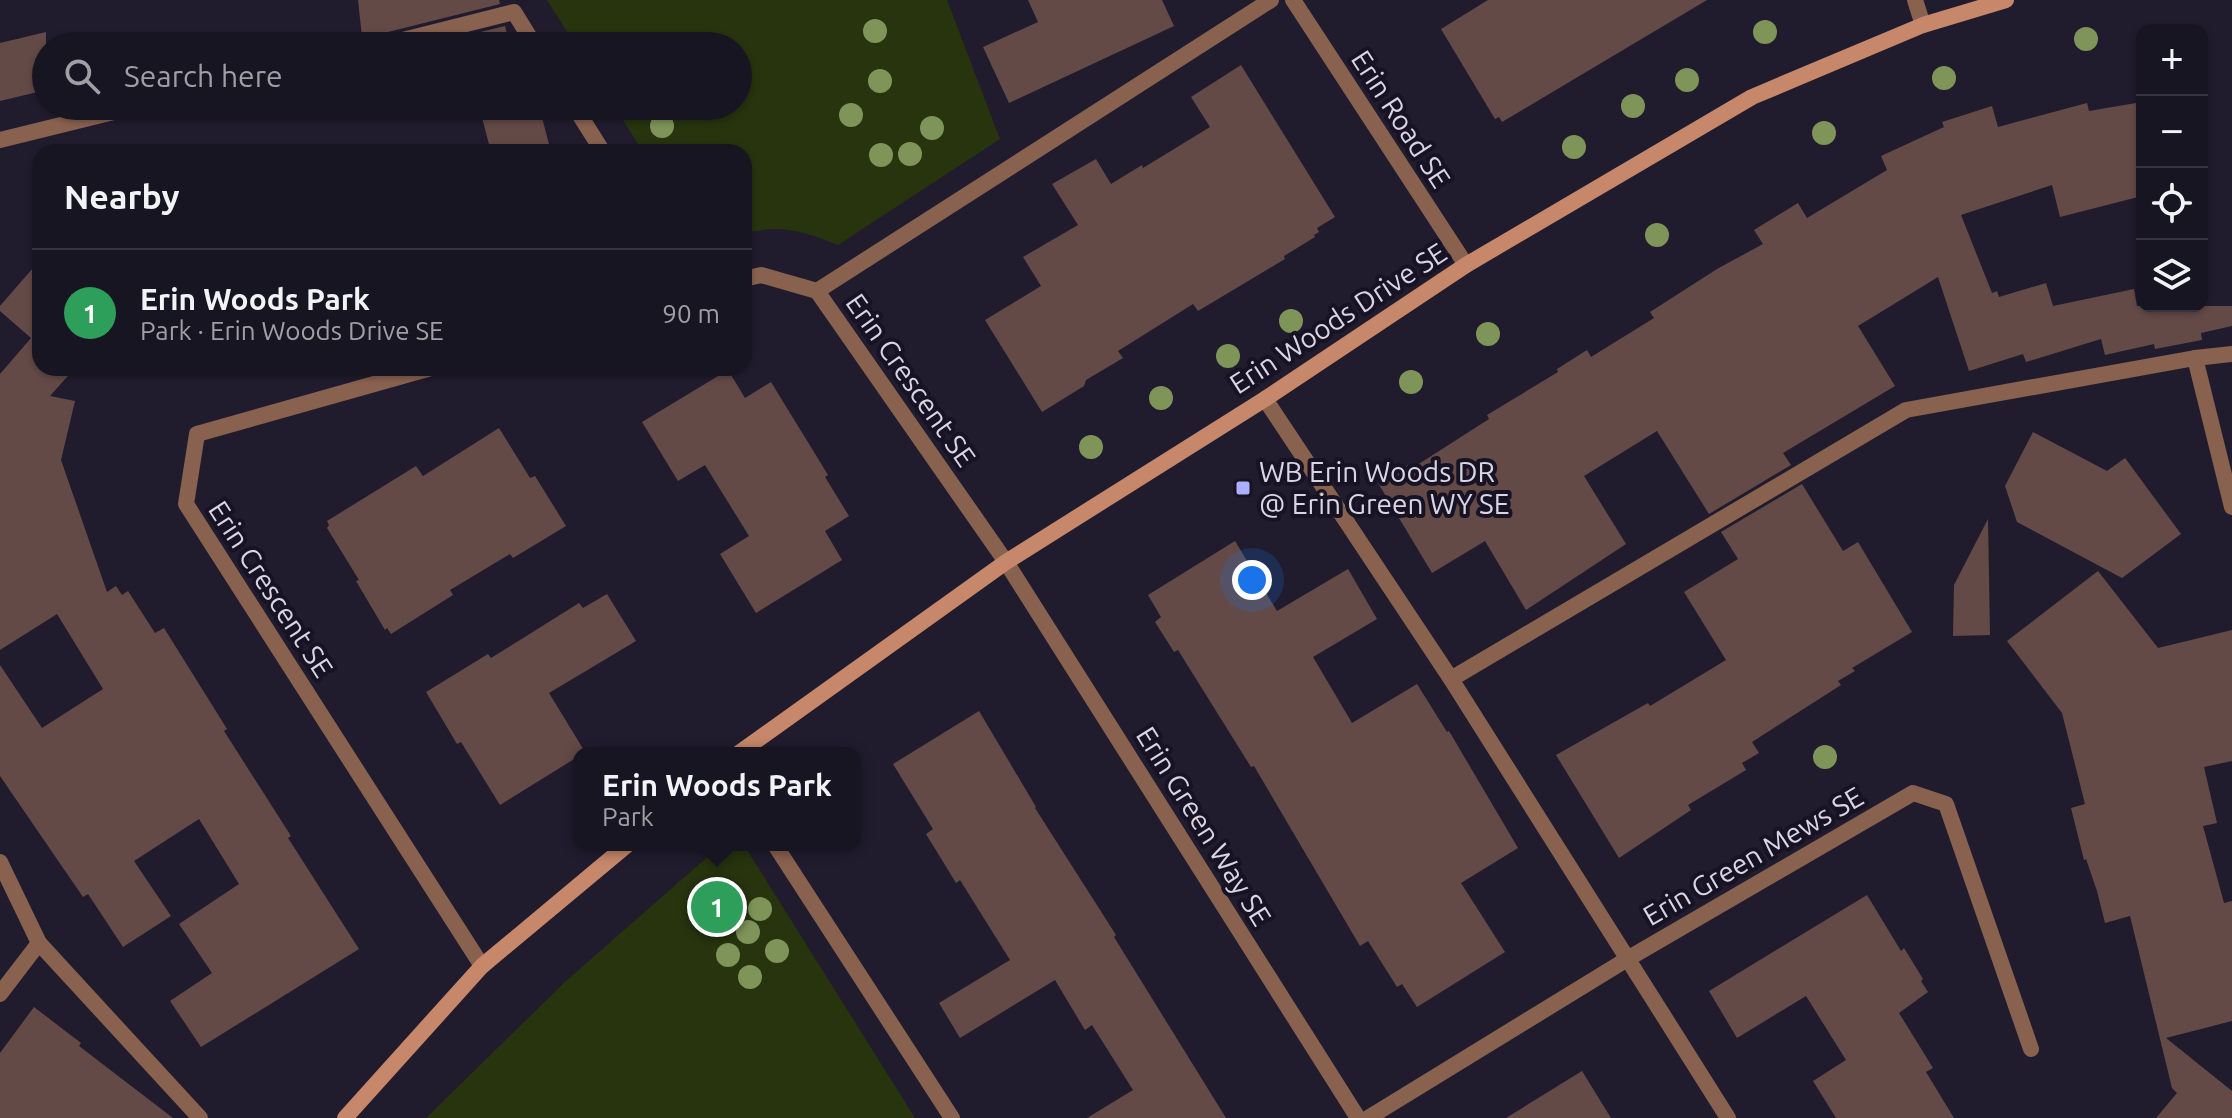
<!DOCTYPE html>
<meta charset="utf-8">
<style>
body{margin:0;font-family:Ubuntu,sans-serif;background:#25222f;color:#f1f3f6}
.controls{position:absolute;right:24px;top:24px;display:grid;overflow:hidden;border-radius:16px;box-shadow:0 2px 6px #0004}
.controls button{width:72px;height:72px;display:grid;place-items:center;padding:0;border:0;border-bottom:2px solid #363440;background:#181522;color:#f1f3f6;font:40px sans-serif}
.you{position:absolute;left:1252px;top:580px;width:28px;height:28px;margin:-20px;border:6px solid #fff;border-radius:50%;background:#1a73e8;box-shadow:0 0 0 12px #1a73e833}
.badge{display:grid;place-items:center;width:52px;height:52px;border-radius:50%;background:#2563eb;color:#fff;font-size:26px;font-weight:700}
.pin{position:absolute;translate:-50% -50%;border:4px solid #fff;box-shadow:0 2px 8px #0006}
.popup{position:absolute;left:573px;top:747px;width:288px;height:104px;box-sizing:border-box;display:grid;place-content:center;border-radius:16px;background:#181522;filter:drop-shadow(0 2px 6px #0005);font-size:26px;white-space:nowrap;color:#9f9fa5}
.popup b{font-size:30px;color:#f1f3f6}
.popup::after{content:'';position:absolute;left:50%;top:100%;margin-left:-16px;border:16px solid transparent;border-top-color:#181522}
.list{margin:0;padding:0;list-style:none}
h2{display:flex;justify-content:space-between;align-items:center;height:104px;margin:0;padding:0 32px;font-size:34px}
h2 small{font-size:26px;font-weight:400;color:#9f9fa5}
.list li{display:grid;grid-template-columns:52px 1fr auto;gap:24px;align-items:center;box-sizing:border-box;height:128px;padding:0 32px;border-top:2px solid #363440}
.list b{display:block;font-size:30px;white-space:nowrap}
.list p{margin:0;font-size:26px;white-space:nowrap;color:#9f9fa5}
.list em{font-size:26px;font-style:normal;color:#9f9fa5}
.icon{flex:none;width:44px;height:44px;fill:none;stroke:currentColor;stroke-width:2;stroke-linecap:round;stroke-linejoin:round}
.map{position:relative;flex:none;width:2232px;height:1118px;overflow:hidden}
.search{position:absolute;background:#181522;box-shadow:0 2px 6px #0004;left:32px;top:32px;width:720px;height:88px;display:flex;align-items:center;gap:20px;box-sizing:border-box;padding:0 28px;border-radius:44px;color:#9f9fa5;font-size:30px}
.panel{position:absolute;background:#181522;box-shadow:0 2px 6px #0004;left:32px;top:144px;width:720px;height:232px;border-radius:24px}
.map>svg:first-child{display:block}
.green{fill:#27340e}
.building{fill:#634a47}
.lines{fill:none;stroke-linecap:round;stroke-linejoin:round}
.lane{stroke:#89614f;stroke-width:16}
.street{stroke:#89614f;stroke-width:16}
.secondary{stroke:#c6876a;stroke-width:16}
.tree{fill:#7e9458}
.poi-dot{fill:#aab0fc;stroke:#171324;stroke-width:3}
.labels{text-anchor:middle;stroke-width:8;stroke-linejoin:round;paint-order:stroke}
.street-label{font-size:28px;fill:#d8d6e3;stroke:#171324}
.poi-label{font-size:28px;fill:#d8d6e3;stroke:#171324;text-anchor:start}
</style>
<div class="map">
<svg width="2232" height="1118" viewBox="0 0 2232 1118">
<rect width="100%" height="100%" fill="#201c2e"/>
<g class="green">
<path d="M547 0H947L1000 139 838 245C805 232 779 223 744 234V152H643L614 106H738V46H576Z"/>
<polygon points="721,845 744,845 915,1118 426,1118 566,981"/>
</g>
<g class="building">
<polygon points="358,0 499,0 500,4 376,35 371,39 368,46 363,46"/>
<polygon points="1028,0 1162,0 1174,26 1009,103 983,47 1038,22"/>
<polygon points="1488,0 1707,0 1502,122 1499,117 1495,119 1441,29"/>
<polygon points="505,26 510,46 424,46"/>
<polygon points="46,32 46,90 0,101 0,43"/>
<polygon points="1241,65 1335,217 1317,228 1319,232 1314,235 1315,237 1284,256 1285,259 1198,311 1193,304 1118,351 1123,358 1086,380 1084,386 1042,412 985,320 1041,286 1023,257 1078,225 1052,184 1096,159 1111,184 1142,165 1143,168 1210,127 1191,97"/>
<polygon points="2142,102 2142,196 2060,217 2052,185 1961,215 1992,293 1997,291 1999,297 2046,283 2053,306 2134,289 2137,306 2232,306 2232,326 2201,333 2202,340 2155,349 2154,344 2105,355 2101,339 2026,362 2023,354 1969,371 1938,277 1858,326 1895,386 1783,453 1791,465 1709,514 1657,431 1584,476 1626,544 1526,610 1485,541 1432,573 1378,483 1408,465 1411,469 1489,419 1487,415 1558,372 1557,369 1587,350 1591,357 1654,318 1650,312 1717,269 1763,244 1754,230 1798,203 1807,218 1887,170 1881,156 1944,127 1942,122 1992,106 1998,127 2087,103 2089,111"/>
<polygon points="479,106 539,106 551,152 491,152"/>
<polygon points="40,260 40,368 75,368 50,396 75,401 61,460 107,592 116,586 122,595 128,591 155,633 164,628 227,729 224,731 291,836 288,838 359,949 201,1047 170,1001 212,973 179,924 239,884 199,819 134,861 171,916 123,947 88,894 83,897 0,776 0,665 42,728 103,689 57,614 0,650 0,374 31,338 0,311 0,306"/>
<polygon points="728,370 745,398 771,382 828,475 825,477 849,516 825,531 842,560 756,613 720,554 749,536 705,465 678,481 642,422"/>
<polygon points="499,428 530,478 535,476 566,526 513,558 510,554 450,590 453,595 391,634 387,628 385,630 356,581 359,580 327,528 329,525 327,521 416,466 423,476"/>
<polygon points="2033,432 2107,471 2125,458 2181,534 2122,578 2017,522 2005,486"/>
<polygon points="1802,484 1843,551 1858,542 1912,632 1852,668 1855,671 1838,681 1841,685 1752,742 1759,753 1742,763 1746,770 1688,805 1691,810 1619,858 1556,755 1648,703 1650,706 1726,660 1684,592 1738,559 1721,532"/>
<polygon points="1988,519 1990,635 1953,636 1954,585"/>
<polygon points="1235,541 1277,611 1348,569 1377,619 1313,657 1352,723 1417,684 1447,732 1449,731 1518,848 1461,883 1505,952 1417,1007 1402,984 1397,987 1368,941 1360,946 1254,766 1251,767 1178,650 1174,652 1155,622 1161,617 1148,595"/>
<polygon points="2098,571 2158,648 2232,630 2232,761 2204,767 2217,823 2203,826 2224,903 2232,901 2232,1021 2166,1038 2232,1091 2232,1118 2156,1118 2177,1093 2172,1088 2130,916 2105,923 2097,891 2086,859 2084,860 2071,808 2085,804 2062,713 2007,641"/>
<polygon points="607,594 636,641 549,693 585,752 579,753 579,756 500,805 461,742 457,744 426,692 488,654 491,658 579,603 583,608"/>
<polygon points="979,711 1036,807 1035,808 1116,935 1114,937 1226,1118 1087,1118 1133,1090 1092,1025 1085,1030 1055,980 960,1038 939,1003 1010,960 960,880 956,883 926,834 933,829 893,764"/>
<polygon points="1867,895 1901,951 1904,948 1923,979 1921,981 1928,992 1899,1013 1933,1068 1926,1072 1954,1118 1836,1118 1813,1081 1846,1060 1806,996 1737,1038 1709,991"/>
<polygon points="34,1007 81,1043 79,1046 173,1118 0,1118 0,1053"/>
<polygon points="1582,1071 1611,1118 1506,1118"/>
</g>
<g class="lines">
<g class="lane">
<polyline points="379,46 514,12 535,46"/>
<polyline points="574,106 603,152"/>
<polyline points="0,140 138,106"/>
<polyline points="817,291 1271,0"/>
<polyline points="2195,358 2232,507"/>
<polyline points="1265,399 1451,679 1728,1118"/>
<polyline points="1451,679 1906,410 2195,358 2232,354"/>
<polyline points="775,845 952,1118"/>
<polyline points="0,862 39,943 200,1118"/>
<polyline points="0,994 39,943"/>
</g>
<g class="street">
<polyline points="1293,0 1466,265"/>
<polyline points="1915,0 1923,25"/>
<polyline points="744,279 761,275 817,291 1006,562 1358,1118"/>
<polyline points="431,368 197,434 186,504 482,966"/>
<polyline points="1368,1118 1629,958 1913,793 1946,804 2031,1049"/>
</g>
<g class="secondary">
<polyline points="739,753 1006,562 1265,399 1466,265 1752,97 1923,25 2006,0"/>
<polyline points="345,1118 482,966 627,845"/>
</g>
</g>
<g class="tree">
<circle cx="875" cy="31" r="12"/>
<circle cx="1765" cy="32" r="12"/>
<circle cx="2086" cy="39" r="12"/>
<circle cx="1944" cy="78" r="12"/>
<circle cx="1687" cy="80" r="12"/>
<circle cx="880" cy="81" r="12"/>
<circle cx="1633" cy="106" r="12"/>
<circle cx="851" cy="115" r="12"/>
<circle cx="662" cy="126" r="12"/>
<circle cx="932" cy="128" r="12"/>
<circle cx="1824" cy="133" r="12"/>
<circle cx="1574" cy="147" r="12"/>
<circle cx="910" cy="154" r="12"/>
<circle cx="881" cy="155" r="12"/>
<circle cx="1657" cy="235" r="12"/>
<circle cx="1291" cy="321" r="12"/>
<circle cx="1488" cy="334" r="12"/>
<circle cx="1228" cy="356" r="12"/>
<circle cx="1411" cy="382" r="12"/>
<circle cx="1161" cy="398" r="12"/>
<circle cx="1091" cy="447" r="12"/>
<circle cx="1825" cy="757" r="12"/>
<circle cx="760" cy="909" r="12"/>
<circle cx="748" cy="932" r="12"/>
<circle cx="777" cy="951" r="12"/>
<circle cx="728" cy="955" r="12"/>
<circle cx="750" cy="977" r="12"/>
</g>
<rect class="poi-dot" x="1235" y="480" width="16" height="16" rx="4"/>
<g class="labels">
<g class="street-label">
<text transform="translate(1401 119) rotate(57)" y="10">Erin Road SE</text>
<text transform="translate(1338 318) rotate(-33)" y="10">Erin Woods Drive SE</text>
<text transform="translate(911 380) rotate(55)" y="10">Erin Crescent SE</text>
<text transform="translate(271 589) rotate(57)" y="10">Erin Crescent SE</text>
<text transform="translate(1204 826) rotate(58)" y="10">Erin Green Way SE</text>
<text transform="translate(1753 856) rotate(-30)" y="10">Erin Green Mews SE</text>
</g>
<g class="poi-label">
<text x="1259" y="482">WB Erin Woods DR<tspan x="1259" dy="32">@ Erin Green WY SE</tspan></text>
</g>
</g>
</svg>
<div class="controls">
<button>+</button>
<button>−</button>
<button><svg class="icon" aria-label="locate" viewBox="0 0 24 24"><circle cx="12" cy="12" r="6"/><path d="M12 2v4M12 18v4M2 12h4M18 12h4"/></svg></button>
<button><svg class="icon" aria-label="layers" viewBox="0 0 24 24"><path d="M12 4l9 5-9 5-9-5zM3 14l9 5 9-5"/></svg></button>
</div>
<div class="you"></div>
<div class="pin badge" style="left:717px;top:907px;background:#2e9e5b">1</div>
<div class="popup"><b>Erin Woods Park</b>Park</div>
<div class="search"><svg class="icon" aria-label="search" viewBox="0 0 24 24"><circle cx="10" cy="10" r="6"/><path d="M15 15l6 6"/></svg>Search here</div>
<section class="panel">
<h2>Nearby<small></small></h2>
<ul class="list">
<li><span class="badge" style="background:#2e9e5b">1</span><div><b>Erin Woods Park</b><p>Park · Erin Woods Drive SE</p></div><em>90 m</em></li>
</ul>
</section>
</div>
